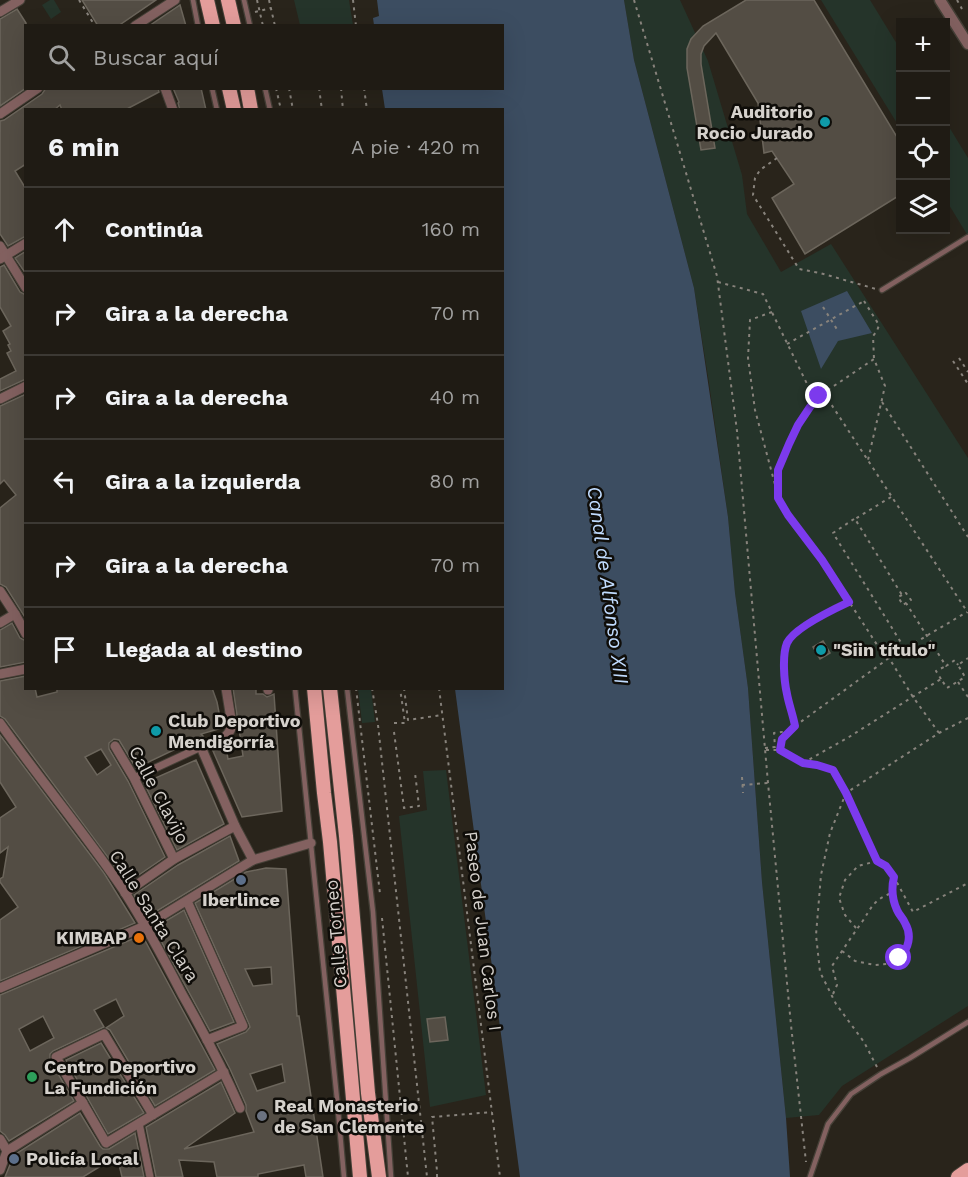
<!DOCTYPE html>
<html lang="es">
<meta charset="utf-8">
<style>
body{margin:0;font-family:"Work Sans",sans-serif;background:#2c2822;color:#f1f3f6}
.controls{position:absolute;right:18px;top:18px;display:grid;overflow:hidden;border-radius:0px;box-shadow:0 6px 24px #0002}
.controls button{width:54px;height:54px;display:grid;place-items:center;padding:0;border:0;border-bottom:2px solid #3c3934;background:#1f1b14;color:#f1f3f6;font:30px sans-serif}
.stop{position:absolute;width:18px;height:18px;margin:-14px;border:4px solid #7c3aed;border-radius:50%;background:#fff}
.stop.end{background:#7c3aed;border-color:#fff;box-shadow:0 2px 6px #0008}
.list{margin:0;padding:0;list-style:none}
h2{display:flex;justify-content:space-between;align-items:center;height:78px;margin:0;padding:0 24px;font-size:26px}
h2 small{font-size:20px;font-weight:400;color:#a1a1a0}
.list li{display:grid;grid-template-columns:39px 1fr auto;gap:18px;align-items:center;box-sizing:border-box;height:84px;padding:0 24px;border-top:2px solid #3c3934}
.list b{display:block;font-size:22px;white-space:nowrap}
.list em{font-size:20px;font-style:normal;color:#a1a1a0}
.icon{flex:none;width:33px;height:33px;fill:none;stroke:currentColor;stroke-width:2;stroke-linecap:round;stroke-linejoin:round}
.map{position:relative;flex:none;width:968px;height:1177px;overflow:hidden}
.search{position:absolute;background:#1f1b14;box-shadow:0 6px 24px #0002;left:24px;top:24px;width:480px;height:66px;display:flex;align-items:center;gap:15px;box-sizing:border-box;padding:0 21px;border-radius:0px;color:#a1a1a0;font-size:22px}
.panel{position:absolute;background:#1f1b14;box-shadow:0 6px 24px #0002;left:24px;top:108px;width:480px;height:582px;border-radius:0px}
.map>svg:first-child{display:block}
.green{fill:#25342a}
.water{fill:#3c4d61}
.building{fill:#534d44;stroke:#6c665c;stroke-width:1.5;fill-rule:evenodd}
.lines{fill:none;stroke-linecap:round;stroke-linejoin:round}
.service-casing{stroke:#454037;stroke-width:7}
.pedestrian-casing{stroke:#454037;stroke-width:9}
.minor-casing{stroke:#454037;stroke-width:11}
.tertiary-casing{stroke:#454037;stroke-width:13}
.primary-casing{stroke:#454037;stroke-width:16}
.path{stroke:#88837c;stroke-width:2;stroke-dasharray:3 4.5;stroke-linecap:butt}
.service{stroke:#836160;stroke-width:4.5}
.pedestrian{stroke:#836160;stroke-width:7}
.minor{stroke:#836160;stroke-width:9}
.tertiary{stroke:#836160;stroke-width:10}
.primary{stroke:#e49d9b;stroke-width:14}
.path-bridge{stroke:#88837c;stroke-width:2;stroke-dasharray:3 4.5;stroke-linecap:butt}
.route{stroke:#7c3aed;stroke-width:8}
.culture-dot{fill:#0f9aa8;stroke:#0f0d09;stroke-width:2}
.service-dot{fill:#5c6f8a;stroke:#0f0d09;stroke-width:2}
.food-dot{fill:#e8710a;stroke:#0f0d09;stroke-width:2}
.leisure-dot{fill:#2e9e5b;stroke:#0f0d09;stroke-width:2}
.worship-dot{fill:#6b7280;stroke:#0f0d09;stroke-width:2}
.labels{text-anchor:middle;stroke-width:5;stroke-linejoin:round;paint-order:stroke}
.poi-label{font-size:18px;font-weight:bold;fill:#d5d1cc;stroke:#0f0d09;text-anchor:start}
.street-label{font-size:18px;fill:#d5d1cc;stroke:#0f0d09}
.water-label{font-size:20px;font-style:italic;fill:#c1dcff;stroke:#0f0d09}
</style>
<div class="map">
<svg width="968" height="1177" viewBox="0 0 968 1177">
<rect width="100%" height="100%" fill="#29241b"/>
<g class="green">
<polygon points="50,0 54,0 61,12 51,19 42,5"/>
<polygon points="294,0 349,0 353,25 300,25"/>
<polygon points="624,0 680,0 708,61 742,175 747,214 781,272 831,244 968,458 968,1006 842,1086 819,1115 786,1118 762,882 748,688 735,593 728,517 709,383 694,288 634,60"/>
<polygon points="821,0 870,0 900,49 900,128"/>
<polygon points="946,122 968,158 968,236 946,200"/>
<polygon points="358,689 371,689 375,722 362,723"/>
<polygon points="446,770 486,1095 430,1107 399,816 427,810 423,771"/>
</g>
<g class="water">
<polygon points="377,0 624,0 634,60 694,288 728,517 735,593 748,688 762,882 786,1118 790,1177 520,1177 455,689 502,688 502,110 385,109 382,89 502,88 502,26 374,25 373,18 379,16"/>
<polygon points="847,291 872,333 838,341 821,369 801,311"/>
</g>
<g class="building">
<polygon points="82,0 156,0 118,26 98,26"/>
<polygon points="746,0 814,0 900,142 900,195 805,254 772,198 794,184 772,151 764,153 758,103 716,33 704,46 701,54 701,64 715,148 701,150 687,68 687,49 691,39 703,26"/>
<polygon points="180,5 186,26 149,26"/>
<polygon points="17,9 26,23 26,88 0,106 0,19"/>
<polygon points="46,88 158,88 159,92 125,110 62,110 60,105 54,110 26,110 26,164 15,171 26,189 26,236 8,246 0,234 0,121 4,120 42,94"/>
<polygon points="173,88 201,88 206,110 180,110 178,103 179,102"/>
<polygon points="26,251 26,274 15,258"/>
<polygon points="4,265 20,292 26,295 26,379 0,391 0,379 16,371 7,353 11,351 8,345 10,344 3,331 11,326 0,307 0,267"/>
<polygon points="26,394 26,619 6,587 0,584 0,508 16,495 4,480 0,484 0,406"/>
<polygon points="12,623 20,638 26,641 26,662 0,667 0,630"/>
<polygon points="823,641 830,653 820,659 813,647"/>
<path d="M26 676V688H35L37 697 57 692V688H212L217 702 222 728 201 734 203 736 136 768 119 740 114 739 109 743V749L128 781 165 857 127 883 5 719 0 716V681ZM101 749 111 765 97 775 85 757Z"/>
<polygon points="233,688 256,688 256,694 263,694 267,697 274,694 282,811 242,817 213,751 226,747 228,759 243,756"/>
<polygon points="0,735 104,873 135,923 0,981 0,920 18,907 0,882 0,879 3,877 8,847 0,853 0,818 16,807 0,782"/>
<polygon points="196,760 224,824 177,850 144,783"/>
<polygon points="230,836 239,861 147,917 134,895 178,865"/>
<path d="M266 868 286 869 297 1016H299L323 1177H306L304 1165 258 1174V1177H217L214 1162 179 1160 183 1177H156L146 1127 221 1082 235 1113 184 1149 254 1132 246 1111V1105L230 1069 217 1044 246 1032 250 1027 249 1024 195 903 246 872ZM271 967 272 984 253 986 245 969ZM282 1064 285 1082 257 1091 250 1074Z"/>
<polygon points="184,910 234,1022 210,1031 154,928"/>
<path d="M142 935 215 1070 155 1106 110 1030 106 1028 124 1016 116 999 94 1010 104 1027 53 1051 50 1054V1060L74 1101 9 1141 5 1135 0 1131V995ZM43 1016 54 1038 30 1051 19 1029Z"/>
<polygon points="445,1017 448,1040 430,1042 427,1019"/>
<polygon points="101,1043 144,1113 108,1134 66,1060"/>
<polygon points="80,1113 100,1146 103,1149 109,1149 135,1133 144,1177 122,1177 117,1156 83,1177 5,1177 14,1155"/>
</g>
<g class="lines">
<g class="service-casing">
<g id="service">
<polyline points="193,0 198,26"/>
<polyline points="244,0 250,26"/>
<polyline points="212,88 217,110"/>
<polyline points="265,88 270,110"/>
<polyline points="882,290 968,237"/>
<polyline points="295,688 337,1099 344,1177"/>
<polyline points="347,688 373,912 391,1177"/>
<polyline points="810,1177 828,1124 851,1094 881,1074 910,1058 968,1022"/>
</g>
</g>
<g class="pedestrian-casing">
<g id="pedestrian">
<polyline points="134,778 201,747"/>
<polyline points="139,1123 150,1177"/>
</g>
</g>
<g class="minor-casing">
<g id="minor">
<polyline points="0,12 20,0"/>
<polyline points="135,26 175,0"/>
<polyline points="165,88 173,110"/>
<polyline points="0,114 38,88"/>
<polyline points="0,246 26,288"/>
<polyline points="0,259 26,243"/>
<polyline points="0,399 26,386"/>
<polyline points="0,591 15,614 26,634"/>
<polyline points="0,623 15,614"/>
<polyline points="0,674 26,669"/>
<path d="M226 688 232 725C229 740 214 743 201 747L235 826 253 860"/>
<polyline points="268,688 268,690"/>
<path d="M0 723C40 780 85 833 124 891 145 924 164 959 182 994 203 1031 223 1069 240 1108"/>
<polyline points="115,746 134,778 174,859"/>
<polyline points="125,893 174,859 235,826"/>
<polyline points="187,901 243,1026 207,1040"/>
<polyline points="0,988 145,926 253,860 311,843"/>
<polyline points="153,1115 104,1034 56,1057 106,1143 224,1072"/>
<polyline points="0,1139 7,1151 0,1170"/>
<polyline points="7,1151 83,1103"/>
</g>
</g>
<g class="tertiary-casing">
<polyline id="tertiary" points="940,0 968,44"/>
</g>
<g class="primary-casing">
<g id="primary">
<polyline points="207,0 213,26"/>
<polyline points="228,0 234,26"/>
<polyline points="229,88 234,110"/>
<polyline points="247,88 251,110"/>
<polyline points="314,688 324,793 330,842 360,1177"/>
<polyline points="330,688 346,836 368,1093 379,1177"/>
<polyline points="958,1177 968,1170"/>
</g>
</g>
<g class="path">
<polyline points="79,0 95,26"/>
<polyline points="257,0 263,26"/>
<polyline points="269,0 275,26"/>
<polyline points="353,0 356,26"/>
<polyline points="634,0 717,276 737,431 768,783 791,1025 806,1162"/>
<polyline points="957,0 962,9"/>
<polyline points="255,12 271,8"/>
<polyline points="276,88 281,110"/>
<polyline points="289,88 293,110"/>
<polyline points="319,88 322,110"/>
<polyline points="341,88 343,110"/>
<polyline points="364,88 367,110"/>
<polyline points="777,158 760,170 755,178 753,195 799,269 820,273 876,289"/>
<polyline points="718,282 763,294 810,390 831,404 968,613"/>
<polyline points="864,301 879,325 877,331 873,336 874,359"/>
<polyline points="823,307 838,331"/>
<polyline points="772,312 750,320 748,358 755,410 777,492"/>
<polyline points="959,358 968,372"/>
<polyline points="953,361 968,384"/>
<polyline points="882,402 968,537"/>
<polyline points="891,497 855,519 902,595 906,593 911,600 906,603 946,666 955,660 958,665"/>
<polyline points="854,519 833,533 905,649"/>
<polyline points="902,595 898,597 903,605 906,603"/>
<polyline points="941,679 936,671 946,666"/>
<polyline points="958,682 968,697"/>
<polyline points="356,688 380,894"/>
<polyline points="372,688 378,725 427,1177"/>
<polyline points="404,688 408,720 442,715"/>
<polyline points="439,688 500,1177"/>
<polyline points="394,723 405,723 400,688"/>
<polyline points="795,726 889,658 883,654 822,560 788,515 778,498 778,470 798,425 810,407 819,396 874,359 885,386 868,460"/>
<polyline points="394,732 404,808 419,806 415,773"/>
<polyline points="939,733 913,697 889,658 967,612"/>
<polyline points="765,748 775,747 774,733 782,732 784,736"/>
<path d="M780 749 782 739 795 726C793 715 789 705 787 694 784 681 782 655 787 643 794 628 834 609 849 602"/>
<polyline points="766,750 780,750 803,763 817,765 833,770 846,793 877,861 886,866 894,877 913,912 968,883"/>
<polyline points="803,763 849,737 941,679 947,688 965,677 958,665 968,658"/>
<polyline points="742,777 743,793"/>
<polyline points="742,785 768,783"/>
<polyline points="382,918 408,1177"/>
<polyline points="856,928 845,915 839,898 845,880 858,866 877,861"/>
<polyline points="842,951 855,961 875,965 887,964 899,958 904,954 909,942 909,934 906,924 898,913 892,896 894,877"/>
<path d="M833 994 837 985 832 966C842 951 852 936 862 922 872 907 873 900 892 893"/>
<polyline points="877,1067 864,1042 836,1004 820,972 816,935 821,875 830,833 846,793 939,733 968,718"/>
<polyline points="437,1177 437,1171 432,1117 492,1112"/>
</g>
<use href="#service" class="service"/>
<use href="#pedestrian" class="pedestrian"/>
<use href="#minor" class="minor"/>
<use href="#tertiary" class="tertiary"/>
<use href="#primary" class="primary"/>
<polyline class="path-bridge" points="787,344 864,301"/>
</g>
<g class="lines">
<path class="route" d="M819 396 810 407 798 425 789 444 778 470V498L788 515 822 560 849 602C834 609 794 628 787 643 782 655 784 681 787 694 789 705 793 715 795 726L782 739 780 750 803 763 817 765 833 770 846 793 877 861 886 866 894 877C891 889 892 899 897 910 899 915 903 918 905 923 912 935 909 949 899 958"/>
</g>
<g class="culture-dot">
<circle cx="825" cy="122" r="6"/>
<circle cx="821" cy="650" r="6"/>
<circle cx="156" cy="731" r="6"/>
</g>
<g class="service-dot">
<circle cx="241" cy="880" r="6"/>
<circle cx="14" cy="1159" r="6"/>
</g>
<circle class="food-dot" cx="139" cy="938" r="6"/>
<circle class="leisure-dot" cx="32" cy="1077" r="6"/>
<circle class="worship-dot" cx="262" cy="1116" r="6"/>
<g class="labels">
<g class="poi-label">
<text x="813" y="118" text-anchor="end">Auditorio<tspan x="813" dy="21">Rocio Jurado</tspan></text>
<text x="833" y="656">"Siin título"</text>
<text x="168" y="727">Club Deportivo<tspan x="168" dy="21">Mendigorría</tspan></text>
<text x="241" y="906" text-anchor="middle">Iberlince</text>
<text x="127" y="944" text-anchor="end">KIMBAP</text>
<text x="44" y="1073">Centro Deportivo<tspan x="44" dy="21">La Fundición</tspan></text>
<text x="274" y="1112">Real Monasterio<tspan x="274" dy="21">de San Clemente</tspan></text>
<text x="26" y="1165">Policía Local</text>
</g>
<g class="street-label">
<text transform="translate(159 795) rotate(62)" y="6">Calle Clavijo</text>
<text transform="translate(154 916) rotate(58)" y="6">Calle Santa Clara</text>
<text transform="translate(483 931) rotate(83)" y="6">Paseo de Juan Carlos I</text>
<text transform="translate(336 934) rotate(-95)" y="6">Calle Torneo</text>
</g>
<g class="water-label">
<text transform="translate(608 585) rotate(82)" y="7">Canal de Alfonso XIII</text>
</g>
</g>
</svg>
<div class="controls">
<button>+</button>
<button>−</button>
<button><svg class="icon" aria-label="locate" viewBox="0 0 24 24"><circle cx="12" cy="12" r="6"/><path d="M12 2v4M12 18v4M2 12h4M18 12h4"/></svg></button>
<button><svg class="icon" aria-label="layers" viewBox="0 0 24 24"><path d="M12 4l9 5-9 5-9-5zM3 14l9 5 9-5"/></svg></button>
</div>
<div class="stop" style="left:899px;top:958px"></div>
<div class="stop end" style="left:819px;top:396px"></div>
<div class="search"><svg class="icon" aria-label="search" viewBox="0 0 24 24"><circle cx="10" cy="10" r="6"/><path d="M15 15l6 6"/></svg>Buscar aquí</div>
<section class="panel">
<h2>6 min<small>A pie · 420 m</small></h2>
<ul class="list">
<li><svg class="icon" aria-label="ahead" viewBox="0 0 24 24"><path d="M12 20V5M6 11l6-6 6 6"/></svg><div><b>Continúa</b></div><em>160 m</em></li>
<li><svg class="icon" aria-label="right" viewBox="0 0 24 24"><path d="M7 20v-9h11M14 6l5 5-5 5"/></svg><div><b>Gira a la derecha</b></div><em>70 m</em></li>
<li><svg class="icon" aria-label="right" viewBox="0 0 24 24"><path d="M7 20v-9h11M14 6l5 5-5 5"/></svg><div><b>Gira a la derecha</b></div><em>40 m</em></li>
<li><svg class="icon" aria-label="left" viewBox="0 0 24 24"><path d="M17 20v-9H6M10 6l-5 5 5 5"/></svg><div><b>Gira a la izquierda</b></div><em>80 m</em></li>
<li><svg class="icon" aria-label="right" viewBox="0 0 24 24"><path d="M7 20v-9h11M14 6l5 5-5 5"/></svg><div><b>Gira a la derecha</b></div><em>70 m</em></li>
<li><svg class="icon" aria-label="arrive" viewBox="0 0 24 24"><path d="M6 21V4h12l-3 4 3 4H6"/></svg><div><b>Llegada al destino</b></div></li>
</ul>
</section>
</div>
